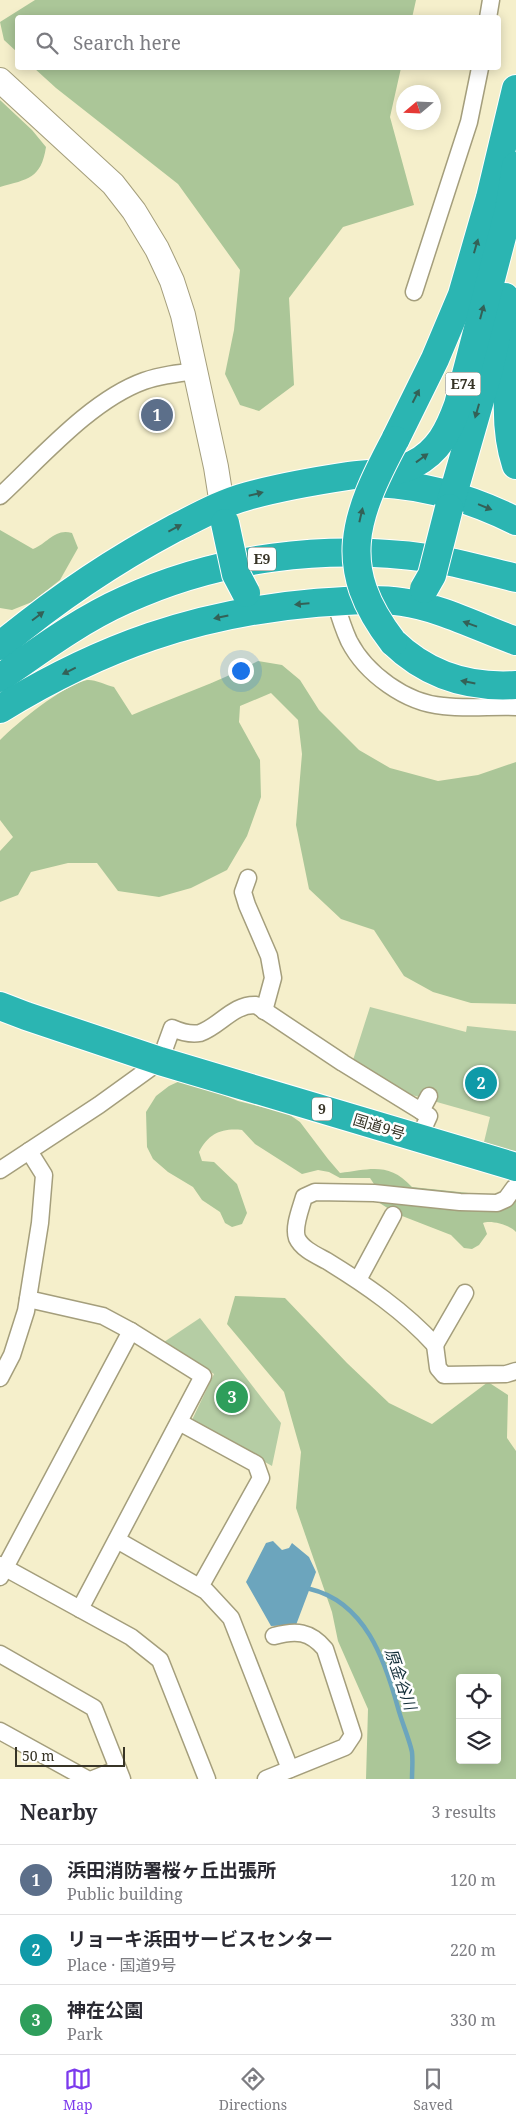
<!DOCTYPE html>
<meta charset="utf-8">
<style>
body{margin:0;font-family:"Noto Serif","Noto Sans JP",serif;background:#f7f7f7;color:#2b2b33}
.controls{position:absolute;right:15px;bottom:15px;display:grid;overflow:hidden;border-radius:5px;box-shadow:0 2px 12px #0003}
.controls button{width:45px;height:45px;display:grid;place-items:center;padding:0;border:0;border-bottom:1px solid #e1e1e2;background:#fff;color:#2b2b33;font:25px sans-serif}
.compass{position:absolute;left:396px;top:85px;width:45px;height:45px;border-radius:50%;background:#fff;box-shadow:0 2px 12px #0003;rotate:251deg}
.scale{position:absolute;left:15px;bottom:12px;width:110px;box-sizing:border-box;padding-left:5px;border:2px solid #373426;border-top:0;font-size:14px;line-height:18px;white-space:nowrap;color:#373426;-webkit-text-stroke:4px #fff;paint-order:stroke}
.you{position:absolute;left:240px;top:670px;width:18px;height:18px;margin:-12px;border:4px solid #fff;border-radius:50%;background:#1a73e8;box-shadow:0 0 0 8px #1a73e833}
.badge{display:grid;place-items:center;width:32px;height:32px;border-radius:50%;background:#7c3aed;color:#fff;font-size:16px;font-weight:700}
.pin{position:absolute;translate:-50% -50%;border:2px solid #fff;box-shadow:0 1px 5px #0006}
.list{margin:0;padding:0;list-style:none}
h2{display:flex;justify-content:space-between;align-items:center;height:65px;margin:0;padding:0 20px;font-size:21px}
h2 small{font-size:16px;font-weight:400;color:#7c7c81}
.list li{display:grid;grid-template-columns:32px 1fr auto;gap:15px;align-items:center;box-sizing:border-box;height:70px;padding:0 20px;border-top:1px solid #e1e1e2}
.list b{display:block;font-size:19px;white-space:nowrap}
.list p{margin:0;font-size:16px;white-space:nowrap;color:#7c7c81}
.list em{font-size:16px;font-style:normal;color:#7c7c81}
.icon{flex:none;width:28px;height:28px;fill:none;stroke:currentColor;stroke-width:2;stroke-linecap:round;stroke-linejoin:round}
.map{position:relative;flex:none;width:516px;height:1779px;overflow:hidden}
.search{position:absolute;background:#fff;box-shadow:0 2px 12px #0003;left:15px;right:15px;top:15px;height:55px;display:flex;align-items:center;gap:12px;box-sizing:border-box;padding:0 18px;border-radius:5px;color:#7c7c81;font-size:19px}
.sheet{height:275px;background:#fff}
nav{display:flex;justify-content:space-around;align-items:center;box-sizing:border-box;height:70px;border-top:1px solid #e1e1e2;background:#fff;font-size:14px;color:#7c7c81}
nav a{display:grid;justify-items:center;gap:2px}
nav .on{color:#7c3aed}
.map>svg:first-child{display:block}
.green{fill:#b5cda4}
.forest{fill:#abc698;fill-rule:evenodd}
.water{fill:#6ca5bd}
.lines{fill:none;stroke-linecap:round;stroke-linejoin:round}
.stream{stroke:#6ca5bd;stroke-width:4.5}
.street-casing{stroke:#a49e7c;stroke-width:19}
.secondary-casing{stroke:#a49e7c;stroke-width:26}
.highway-casing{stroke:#fff;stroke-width:30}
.street{stroke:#fff;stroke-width:16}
.secondary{stroke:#fff;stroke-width:24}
.highway{stroke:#2bb5b2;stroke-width:28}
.highway-bridge-casing{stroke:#fff;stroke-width:30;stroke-linecap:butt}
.highway-bridge{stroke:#2bb5b2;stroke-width:28}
.oneway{fill:#336157}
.labels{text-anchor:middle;stroke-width:5;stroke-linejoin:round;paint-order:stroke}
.shield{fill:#fff;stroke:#737167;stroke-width:1}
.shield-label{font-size:14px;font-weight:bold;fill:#373426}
.street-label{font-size:15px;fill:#373426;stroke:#fff}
.water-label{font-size:16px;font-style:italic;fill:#112d38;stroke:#fff}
</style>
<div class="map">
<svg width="516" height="1779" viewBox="0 0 516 1779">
<rect width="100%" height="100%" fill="#f5efcb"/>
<g class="green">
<polygon points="370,1007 466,1032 467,1026 516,1031 516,1152 484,1142 490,1117 412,1095 353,1060"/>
<polygon points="200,1318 281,1423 272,1466 192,1420 214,1374 164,1342"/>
</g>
<g class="forest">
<polygon points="35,0 416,0 412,18 18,18 17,52 4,40 0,22"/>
<polygon points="34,68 401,68 390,117 414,205 343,227 289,298 294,385 259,411 240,405 225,374 234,330 240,270 178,184 56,88"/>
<path d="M0 100 32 130 46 147C41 179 28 179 0 187Z"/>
<path d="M0 530 33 549C48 543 55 528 72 533L78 548 60 580 32 602 12 610 0 608Z"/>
<path d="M258 661 282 665 300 680 319 710 359 750 390 768 438 781 478 775 516 762V1004L471 1003 433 992 404 976 374 930 341 919 309 889 296 825 302 754 298 720 271 693 240 706 239 722 260 760 261 797 247 836 227 870 191 888 159 897 118 891 97 863H68L31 872 18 895 0 902V851L13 837 0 820V740C18 722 62 686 87 680 94 679 106 685 114 687L132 715C174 697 218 683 258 661Z"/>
<path d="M184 1079 238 1101 287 1113 300 1122 328 1159 340 1173C371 1169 389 1162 412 1187L497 1196 516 1194V1232C510 1225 491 1220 483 1223L487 1234 479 1245 472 1249 464 1248 451 1235 397 1214 378 1202 376 1187 370 1178H340L329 1172 318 1170 302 1174 255 1144 242 1130C222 1128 209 1133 199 1152L202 1161 214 1162 237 1184 247 1213 242 1224 232 1227 225 1223 220 1212 202 1200 193 1187 168 1172 153 1159 147 1147 146 1112 156 1096 169 1086Z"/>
<path d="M235 1296 285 1298 347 1363 389 1403 432 1424 488 1382 508 1395 507 1438 516 1451V1779H366L368 1709 338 1641 332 1612 296 1508 301 1452 284 1392 227 1324ZM460 1678H497V1760H460Z"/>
</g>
<polygon class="water" points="273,1541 282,1550 289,1548 292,1543 309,1557 316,1572 296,1625 271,1626 246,1582 266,1543"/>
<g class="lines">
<path class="stream" d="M310 1589C365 1602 385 1660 398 1708 402 1723 409 1738 412 1752 413 1761 412 1770 412 1779"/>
<g class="street-casing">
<g id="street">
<polyline points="488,18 491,0"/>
<polyline points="414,292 469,122 480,68"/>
<path d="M0 496C41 458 91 400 144 381 161 375 179 373 197 371"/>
<path d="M335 601C339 615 343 628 349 641 366 674 406 703 443 706 467 709 492 706 516 707"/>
<polyline points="248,878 243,892 247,905 269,956 273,978 264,1011"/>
<polyline points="421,1111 429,1096"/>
<path d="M0 1170 99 1105 160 1061 172 1028C181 1032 190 1035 200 1033 220 1026 233 1004 256 1005L343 1063 429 1116 419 1138"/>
<polyline points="358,1280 393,1215"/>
<path d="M465 1293 435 1345C404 1311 366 1285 327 1261 316 1255 302 1249 297 1238 293 1227 301 1208 304 1197L315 1192 374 1193 460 1202 497 1203 506 1199 514 1188"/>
<polyline points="28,1299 103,1316 131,1331 203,1376 80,1609"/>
<polyline points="435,1345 438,1368 444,1375 506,1374 516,1371"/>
<polyline points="0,1378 12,1355 26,1311 40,1223 44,1175 29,1151"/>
<polyline points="179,1422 256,1464 261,1478 200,1587"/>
<polyline points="117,1540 206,1591 231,1618 290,1769"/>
<polyline points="0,1565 131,1637 160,1660 207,1779"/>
<polyline points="0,1577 131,1331"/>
<polyline points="0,1654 94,1708 122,1779"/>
<polyline points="0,1731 87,1779"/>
<polyline points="93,1779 118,1769"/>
<path d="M266 1779 345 1747 353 1735 325 1649C310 1631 296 1630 274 1636"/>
</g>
</g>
<g class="secondary-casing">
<polyline id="secondary" points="0,80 113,184 134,211 157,249 172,281 183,315 216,467 222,505"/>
</g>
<g class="highway-casing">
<g id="highway">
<path d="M516 325C510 372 501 419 516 465"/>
<polyline points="395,440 435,359 462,295 490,198 516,89"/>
<path d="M376 483C425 485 472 499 516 521"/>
<polyline points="449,508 489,369 505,297"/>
<path d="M393 642C427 675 469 688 516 685"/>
<path d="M0 646C54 601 113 561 175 528 199 516 222 503 248 496 280 487 315 481 348 476 370 473 395 474 414 464 439 451 449 430 458 405L509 210 516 166"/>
<path d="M0 678C40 650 80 620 125 600 219 557 325 544 428 558 457 562 487 571 516 578"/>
<path d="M0 709C101 647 197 613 315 603 342 601 375 598 402 602 439 607 480 628 516 641"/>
<polyline points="0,1006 26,1016 160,1061 516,1167"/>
</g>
</g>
<use href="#street" class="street"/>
<use href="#secondary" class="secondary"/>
<use href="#highway" class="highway"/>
<g class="highway-bridge-casing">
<g id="highway-bridge">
<polyline points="225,523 236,574 246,593"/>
<polyline points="424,589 432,575 449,508"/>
<path d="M393 642C335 567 354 517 395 440"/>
</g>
</g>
<use href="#highway-bridge" class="highway-bridge"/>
</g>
<defs><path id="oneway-solid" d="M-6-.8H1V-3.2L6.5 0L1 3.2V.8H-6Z" transform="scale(1.25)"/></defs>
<g class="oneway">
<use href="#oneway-solid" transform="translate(476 246) rotate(-74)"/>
<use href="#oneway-solid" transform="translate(482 312) rotate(-75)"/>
<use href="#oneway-solid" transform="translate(416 396) rotate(-63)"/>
<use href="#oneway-solid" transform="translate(477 411) rotate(106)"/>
<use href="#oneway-solid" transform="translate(422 458) rotate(-36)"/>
<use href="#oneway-solid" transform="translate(256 494) rotate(-14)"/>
<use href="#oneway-solid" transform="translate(485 507) rotate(22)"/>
<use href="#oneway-solid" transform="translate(361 515) rotate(-77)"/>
<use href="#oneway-solid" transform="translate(175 528) rotate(-28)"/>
<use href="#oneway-solid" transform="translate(302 604) rotate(175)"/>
<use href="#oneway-solid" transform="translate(38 616) rotate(-37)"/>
<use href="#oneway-solid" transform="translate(221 617) rotate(168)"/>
<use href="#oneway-solid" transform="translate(470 624) rotate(-160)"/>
<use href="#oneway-solid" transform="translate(69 671) rotate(154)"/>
<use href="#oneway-solid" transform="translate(468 682) rotate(-169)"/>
</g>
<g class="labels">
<g class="shield">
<rect x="445.5" y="372.5" width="35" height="23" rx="4"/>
<rect x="248" y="547.5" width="28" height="23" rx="4"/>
<rect x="312" y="1097.5" width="20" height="23" rx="4"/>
</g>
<g class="shield-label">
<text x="463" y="389">E74</text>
<text x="262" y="564">E9</text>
<text x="322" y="1114">9</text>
</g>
<g class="street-label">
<text transform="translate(379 1127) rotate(17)" y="5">国道9号</text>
</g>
<g class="water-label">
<text transform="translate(401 1679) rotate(71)" y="6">原金谷川</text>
</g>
</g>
</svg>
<div class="controls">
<button><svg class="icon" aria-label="locate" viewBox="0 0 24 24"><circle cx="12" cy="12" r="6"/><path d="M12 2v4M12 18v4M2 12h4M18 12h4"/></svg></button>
<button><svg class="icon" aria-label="layers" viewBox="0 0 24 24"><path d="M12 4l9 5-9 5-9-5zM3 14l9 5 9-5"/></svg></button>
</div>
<svg class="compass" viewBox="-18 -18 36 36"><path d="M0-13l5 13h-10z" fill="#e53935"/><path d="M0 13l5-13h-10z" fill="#7c7c81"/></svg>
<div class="scale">50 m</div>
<div class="you"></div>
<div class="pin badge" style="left:157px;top:415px;background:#5c6f8a">1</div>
<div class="pin badge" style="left:481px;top:1083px;background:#0f9aa8">2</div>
<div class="pin badge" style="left:232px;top:1397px;background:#2e9e5b">3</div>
<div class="search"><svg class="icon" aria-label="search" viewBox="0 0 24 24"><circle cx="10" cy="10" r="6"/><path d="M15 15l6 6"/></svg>Search here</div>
</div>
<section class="sheet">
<h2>Nearby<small>3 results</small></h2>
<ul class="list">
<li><span class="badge" style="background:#5c6f8a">1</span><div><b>浜田消防署桜ヶ丘出張所</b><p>Public building</p></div><em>120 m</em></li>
<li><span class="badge" style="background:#0f9aa8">2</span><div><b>リョーキ浜田サービスセンター</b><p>Place · 国道9号</p></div><em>220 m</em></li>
<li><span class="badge" style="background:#2e9e5b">3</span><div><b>神在公園</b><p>Park</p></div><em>330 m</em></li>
</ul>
</section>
<nav>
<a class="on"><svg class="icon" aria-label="map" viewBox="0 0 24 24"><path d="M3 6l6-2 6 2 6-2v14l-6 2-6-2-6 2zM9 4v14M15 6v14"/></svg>Map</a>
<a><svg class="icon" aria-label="directions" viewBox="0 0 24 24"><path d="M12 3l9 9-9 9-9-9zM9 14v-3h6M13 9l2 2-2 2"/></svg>Directions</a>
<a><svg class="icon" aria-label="saved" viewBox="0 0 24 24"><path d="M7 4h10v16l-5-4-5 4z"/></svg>Saved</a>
</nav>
